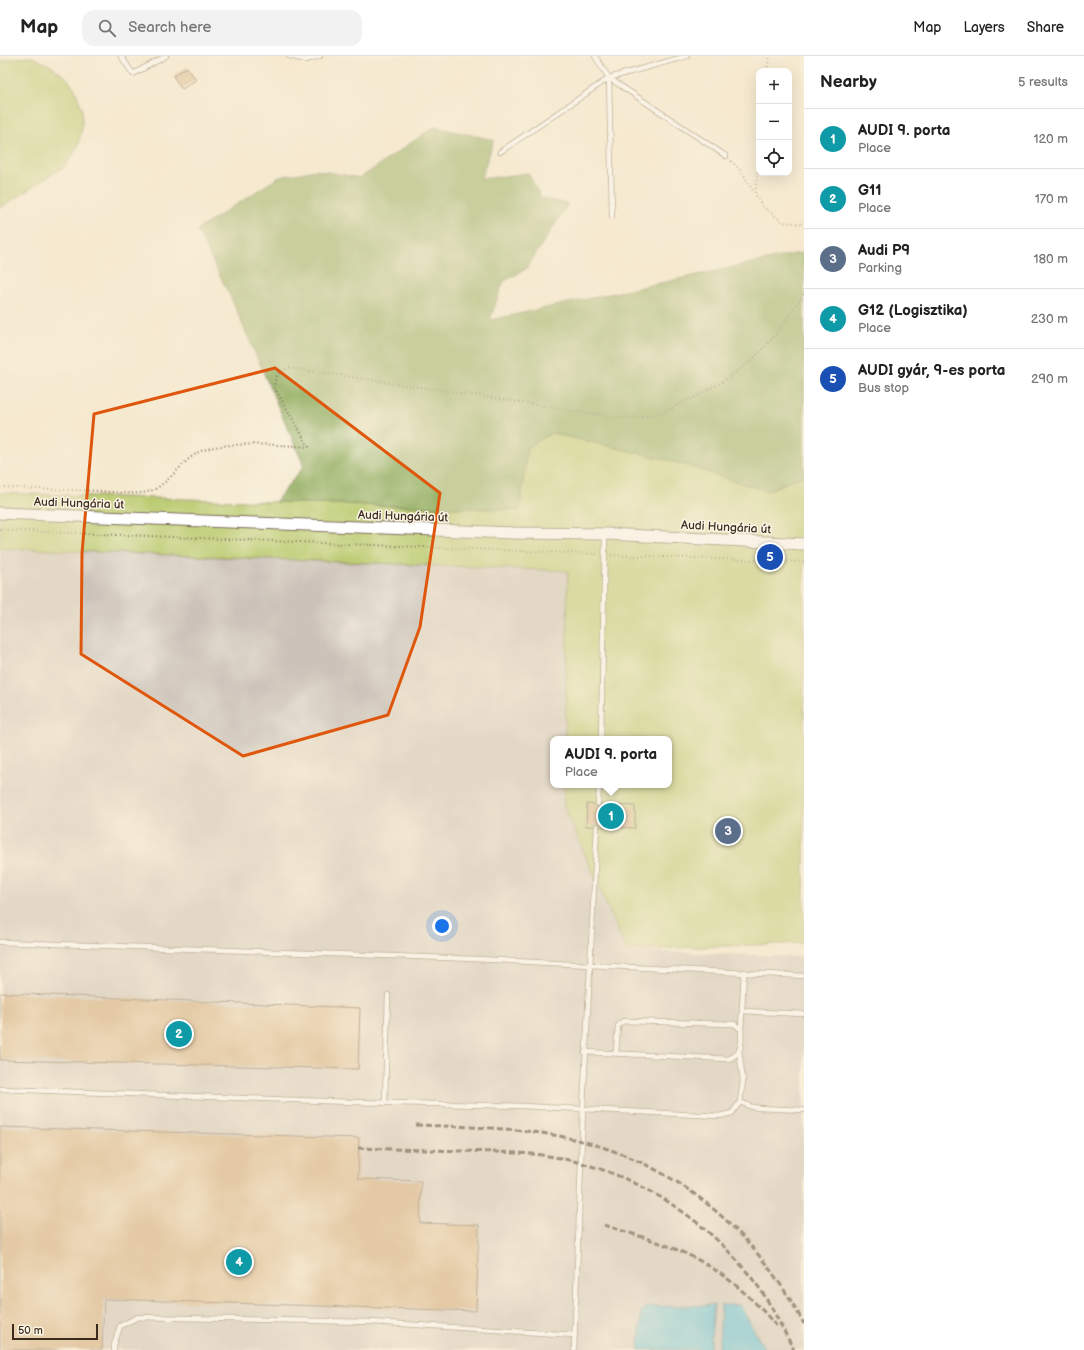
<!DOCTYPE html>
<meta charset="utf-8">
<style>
body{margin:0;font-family:"Balsamiq Sans",sans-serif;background:#f2f2f2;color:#222}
.controls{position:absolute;right:12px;top:12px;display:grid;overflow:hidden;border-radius:8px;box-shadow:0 4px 16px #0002}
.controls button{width:36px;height:36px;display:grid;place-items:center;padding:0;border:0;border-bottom:1px solid #e0e0e0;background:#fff;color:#222;font:20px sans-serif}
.scale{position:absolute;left:12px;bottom:10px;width:86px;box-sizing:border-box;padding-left:4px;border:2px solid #3b2a1e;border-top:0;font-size:11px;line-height:14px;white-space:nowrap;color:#3b2a1e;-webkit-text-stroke:3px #fcf5e5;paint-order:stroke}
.you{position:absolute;left:442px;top:870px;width:14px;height:14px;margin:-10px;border:3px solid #fff;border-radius:50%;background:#1a73e8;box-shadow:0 0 0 6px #1a73e833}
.badge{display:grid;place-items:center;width:26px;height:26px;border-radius:50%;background:#1f6fb2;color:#fff;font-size:13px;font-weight:700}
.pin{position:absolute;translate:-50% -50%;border:2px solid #fff;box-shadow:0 1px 4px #0006}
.popup{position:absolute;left:550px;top:680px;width:122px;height:52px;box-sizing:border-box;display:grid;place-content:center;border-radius:8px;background:#fff;filter:drop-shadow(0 1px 3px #0005);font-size:13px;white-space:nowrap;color:#767676}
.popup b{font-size:15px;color:#222}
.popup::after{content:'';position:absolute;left:50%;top:100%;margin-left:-8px;border:8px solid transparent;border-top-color:#fff}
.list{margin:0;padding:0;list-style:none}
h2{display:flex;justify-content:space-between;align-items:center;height:52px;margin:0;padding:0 16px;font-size:17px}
h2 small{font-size:13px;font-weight:400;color:#767676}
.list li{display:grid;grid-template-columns:26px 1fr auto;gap:12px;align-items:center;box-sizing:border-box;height:60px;padding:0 16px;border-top:1px solid #e0e0e0}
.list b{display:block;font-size:15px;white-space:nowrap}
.list p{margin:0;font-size:13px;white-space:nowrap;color:#767676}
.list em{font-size:13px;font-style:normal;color:#767676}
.icon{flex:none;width:22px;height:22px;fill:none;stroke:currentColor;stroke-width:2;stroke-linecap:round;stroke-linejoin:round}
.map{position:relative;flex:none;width:804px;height:1294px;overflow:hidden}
header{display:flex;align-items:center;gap:24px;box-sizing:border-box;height:56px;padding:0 20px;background:#fff;border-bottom:1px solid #e0e0e0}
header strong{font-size:19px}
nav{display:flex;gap:22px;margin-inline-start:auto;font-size:14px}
.search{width:280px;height:36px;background:#f2f2f2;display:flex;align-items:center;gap:10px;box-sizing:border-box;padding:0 14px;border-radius:12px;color:#767676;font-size:15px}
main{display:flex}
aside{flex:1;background:#fff}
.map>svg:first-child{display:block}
.industrial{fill:#ccc2b9}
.green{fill:#b8c96c;stroke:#7a7a45}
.forest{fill:#92ad60;stroke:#666c3f}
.water{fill:#59bcd7;stroke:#4a737a}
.building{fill:#cda370}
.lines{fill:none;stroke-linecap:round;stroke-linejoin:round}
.service-casing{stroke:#7c6d5c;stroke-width:6}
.tertiary-casing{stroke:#7c6d5c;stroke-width:13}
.path{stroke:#7c6d5c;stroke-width:2;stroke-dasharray:1 3;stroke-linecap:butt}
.service{stroke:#fff;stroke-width:4.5}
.tertiary{stroke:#fff;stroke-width:11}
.rail{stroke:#3b2a1e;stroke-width:3;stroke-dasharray:6 3;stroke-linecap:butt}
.marked{fill:none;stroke:#df570d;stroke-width:3;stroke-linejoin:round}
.labels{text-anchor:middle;stroke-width:3;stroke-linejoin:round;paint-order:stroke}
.street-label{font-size:12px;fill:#3b2a1e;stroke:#fcf5e5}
</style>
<header>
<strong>Map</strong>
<div class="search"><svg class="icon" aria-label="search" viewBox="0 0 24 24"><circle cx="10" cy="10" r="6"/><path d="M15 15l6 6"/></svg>Search here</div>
<nav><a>Map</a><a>Layers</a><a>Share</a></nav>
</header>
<main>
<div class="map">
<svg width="804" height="1294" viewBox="0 0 804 1294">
<rect width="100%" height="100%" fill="#fcf5e5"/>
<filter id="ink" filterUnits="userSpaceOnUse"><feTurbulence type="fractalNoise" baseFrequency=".025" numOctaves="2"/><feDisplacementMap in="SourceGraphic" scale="8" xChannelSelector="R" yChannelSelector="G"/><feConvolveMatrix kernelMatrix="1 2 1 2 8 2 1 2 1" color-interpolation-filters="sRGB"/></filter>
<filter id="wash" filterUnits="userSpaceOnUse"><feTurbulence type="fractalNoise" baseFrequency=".012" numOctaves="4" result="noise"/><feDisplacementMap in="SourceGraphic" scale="16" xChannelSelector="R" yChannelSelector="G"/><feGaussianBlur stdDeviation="0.9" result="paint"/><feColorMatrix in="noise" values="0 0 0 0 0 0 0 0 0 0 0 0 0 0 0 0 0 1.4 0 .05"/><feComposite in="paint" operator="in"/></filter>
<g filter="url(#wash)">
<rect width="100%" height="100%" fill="#f5e9cf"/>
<polygon class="industrial" points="0,492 568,515 565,683 553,683 553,729 564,729 564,750 626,894 804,901 804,1294 0,1294"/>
<g class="green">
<polygon points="32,1 51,10 66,21 75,33 82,53 82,73 77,92 65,110 0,152 0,6 16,2"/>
<polygon points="552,377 669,404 767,435 804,419 804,887 626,894 564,750 564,729 669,729 669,683 565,683 568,515 0,492 0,437 520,454 527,391"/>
</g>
<polygon class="forest" points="434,71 494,84 481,123 528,117 541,142 568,148 526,213 503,226 490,264 794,198 804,197 804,419 767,435 669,404 552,377 527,391 520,454 275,446 304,410 232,244 197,174 279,121 316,114 360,122"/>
<g class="water">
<polygon points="714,1249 710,1294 639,1294 641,1256 646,1251"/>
<polygon points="721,1249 740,1249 765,1294 719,1294"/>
</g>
<g id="blocks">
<g class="building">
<polygon points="187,11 196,24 182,33 173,20"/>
<polygon points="587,748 635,750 635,772 586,770"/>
<polygon points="0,937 360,952 358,1013 0,1004"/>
<polygon points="0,1071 359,1082 358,1123 421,1125 420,1167 479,1169 476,1255 104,1243 102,1294 0,1294"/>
</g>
</g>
</g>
<g filter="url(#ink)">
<use href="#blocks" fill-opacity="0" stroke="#7c6d5c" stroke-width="1"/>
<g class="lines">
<g class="service-casing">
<g id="service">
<polyline points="121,0 133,18 166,0"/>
<polyline points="289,0 306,4 320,0"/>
<polyline points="609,22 726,100"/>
<polyline points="609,22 612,160"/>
<polyline points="609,22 687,0"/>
<polyline points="500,96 609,22 595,0"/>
<polyline points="601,683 605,479"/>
<polyline points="598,748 599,729"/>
<polyline points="0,886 476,903 804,920"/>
<polyline points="742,955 804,958"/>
<polyline points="741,973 744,916"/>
<path d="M585 996 728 1003C743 998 742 986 741 973L734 968 623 965 618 970 616 997"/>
<polyline points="0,1033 350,1046 523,1050 719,1060 732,1057 740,1046 743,1025 739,994"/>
<polyline points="740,1046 752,1051 759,1052 804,1054"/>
<polyline points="385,1047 388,939"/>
<polyline points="114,1294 114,1289 120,1270 138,1261 371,1266 575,1279"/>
<polyline points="574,1294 583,1053 597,770"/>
</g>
</g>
<g class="tertiary-casing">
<polyline id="tertiary" points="0,457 513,477 606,478 804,488"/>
</g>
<g class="path">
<polyline points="767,15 769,0"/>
<polyline points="759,100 755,138 763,151 783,166 804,168"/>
<polyline points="731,105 742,116 754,137"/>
<path d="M309 391 274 331C275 320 279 314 290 312L467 338 608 360C619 361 630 362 642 361 657 359 671 353 684 346 719 330 750 310 774 280 785 267 794 252 804 238"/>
<path d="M0 431C34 433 67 434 101 435 113 436 135 439 147 436 167 431 179 408 197 397 218 384 283 389 309 391"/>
<polyline points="0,474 597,498"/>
<polyline points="611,499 804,506"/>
</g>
<use href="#service" class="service"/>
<use href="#tertiary" class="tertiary"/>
<g class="rail">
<path d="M416 1069C465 1071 515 1071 564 1081 672 1103 753 1171 804 1268"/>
<path d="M358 1092C393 1093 427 1094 461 1095 488 1096 515 1096 542 1099 630 1111 709 1162 760 1233 773 1252 783 1274 794 1294"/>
<path d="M604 1169C629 1177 655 1184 680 1195 719 1212 751 1239 778 1272"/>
</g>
</g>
</g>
<path d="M0 0H804V1294H0ZM275 312 440 437 420 571 388 659 243 700 81 598 82 497 94 358Z" fill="#f5e9cf" fill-opacity=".55" fill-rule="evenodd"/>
<path class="marked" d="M275 312 440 437 420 571 388 659 243 700 81 598 82 497 94 358Z"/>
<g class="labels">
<g class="street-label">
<text transform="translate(79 447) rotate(2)" y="4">Audi Hungária út</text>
<text transform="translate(403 460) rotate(2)" y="4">Audi Hungária út</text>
<text transform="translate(726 471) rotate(3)" y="4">Audi Hungária út</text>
</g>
</g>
</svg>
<div class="controls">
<button>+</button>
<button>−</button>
<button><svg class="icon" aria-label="locate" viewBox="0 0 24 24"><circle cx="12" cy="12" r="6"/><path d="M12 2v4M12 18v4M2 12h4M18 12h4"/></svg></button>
</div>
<div class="scale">50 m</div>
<div class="you"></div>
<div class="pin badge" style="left:611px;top:760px;background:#0f9aa8">1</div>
<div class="popup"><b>AUDI 9. porta</b>Place</div>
<div class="pin badge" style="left:179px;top:978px;background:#0f9aa8">2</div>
<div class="pin badge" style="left:728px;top:775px;background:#5c6f8a">3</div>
<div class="pin badge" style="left:239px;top:1206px;background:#0f9aa8">4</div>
<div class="pin badge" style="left:770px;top:501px;background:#1a4fb4">5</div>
</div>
<aside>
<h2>Nearby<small>5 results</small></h2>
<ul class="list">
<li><span class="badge" style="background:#0f9aa8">1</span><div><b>AUDI 9. porta</b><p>Place</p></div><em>120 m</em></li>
<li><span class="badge" style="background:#0f9aa8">2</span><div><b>G11</b><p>Place</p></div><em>170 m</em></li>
<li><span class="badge" style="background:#5c6f8a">3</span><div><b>Audi P9</b><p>Parking</p></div><em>180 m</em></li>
<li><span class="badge" style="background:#0f9aa8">4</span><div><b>G12 (Logisztika)</b><p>Place</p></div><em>230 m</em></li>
<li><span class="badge" style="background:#1a4fb4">5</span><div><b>AUDI gyár, 9-es porta</b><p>Bus stop</p></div><em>290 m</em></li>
</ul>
</aside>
</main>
